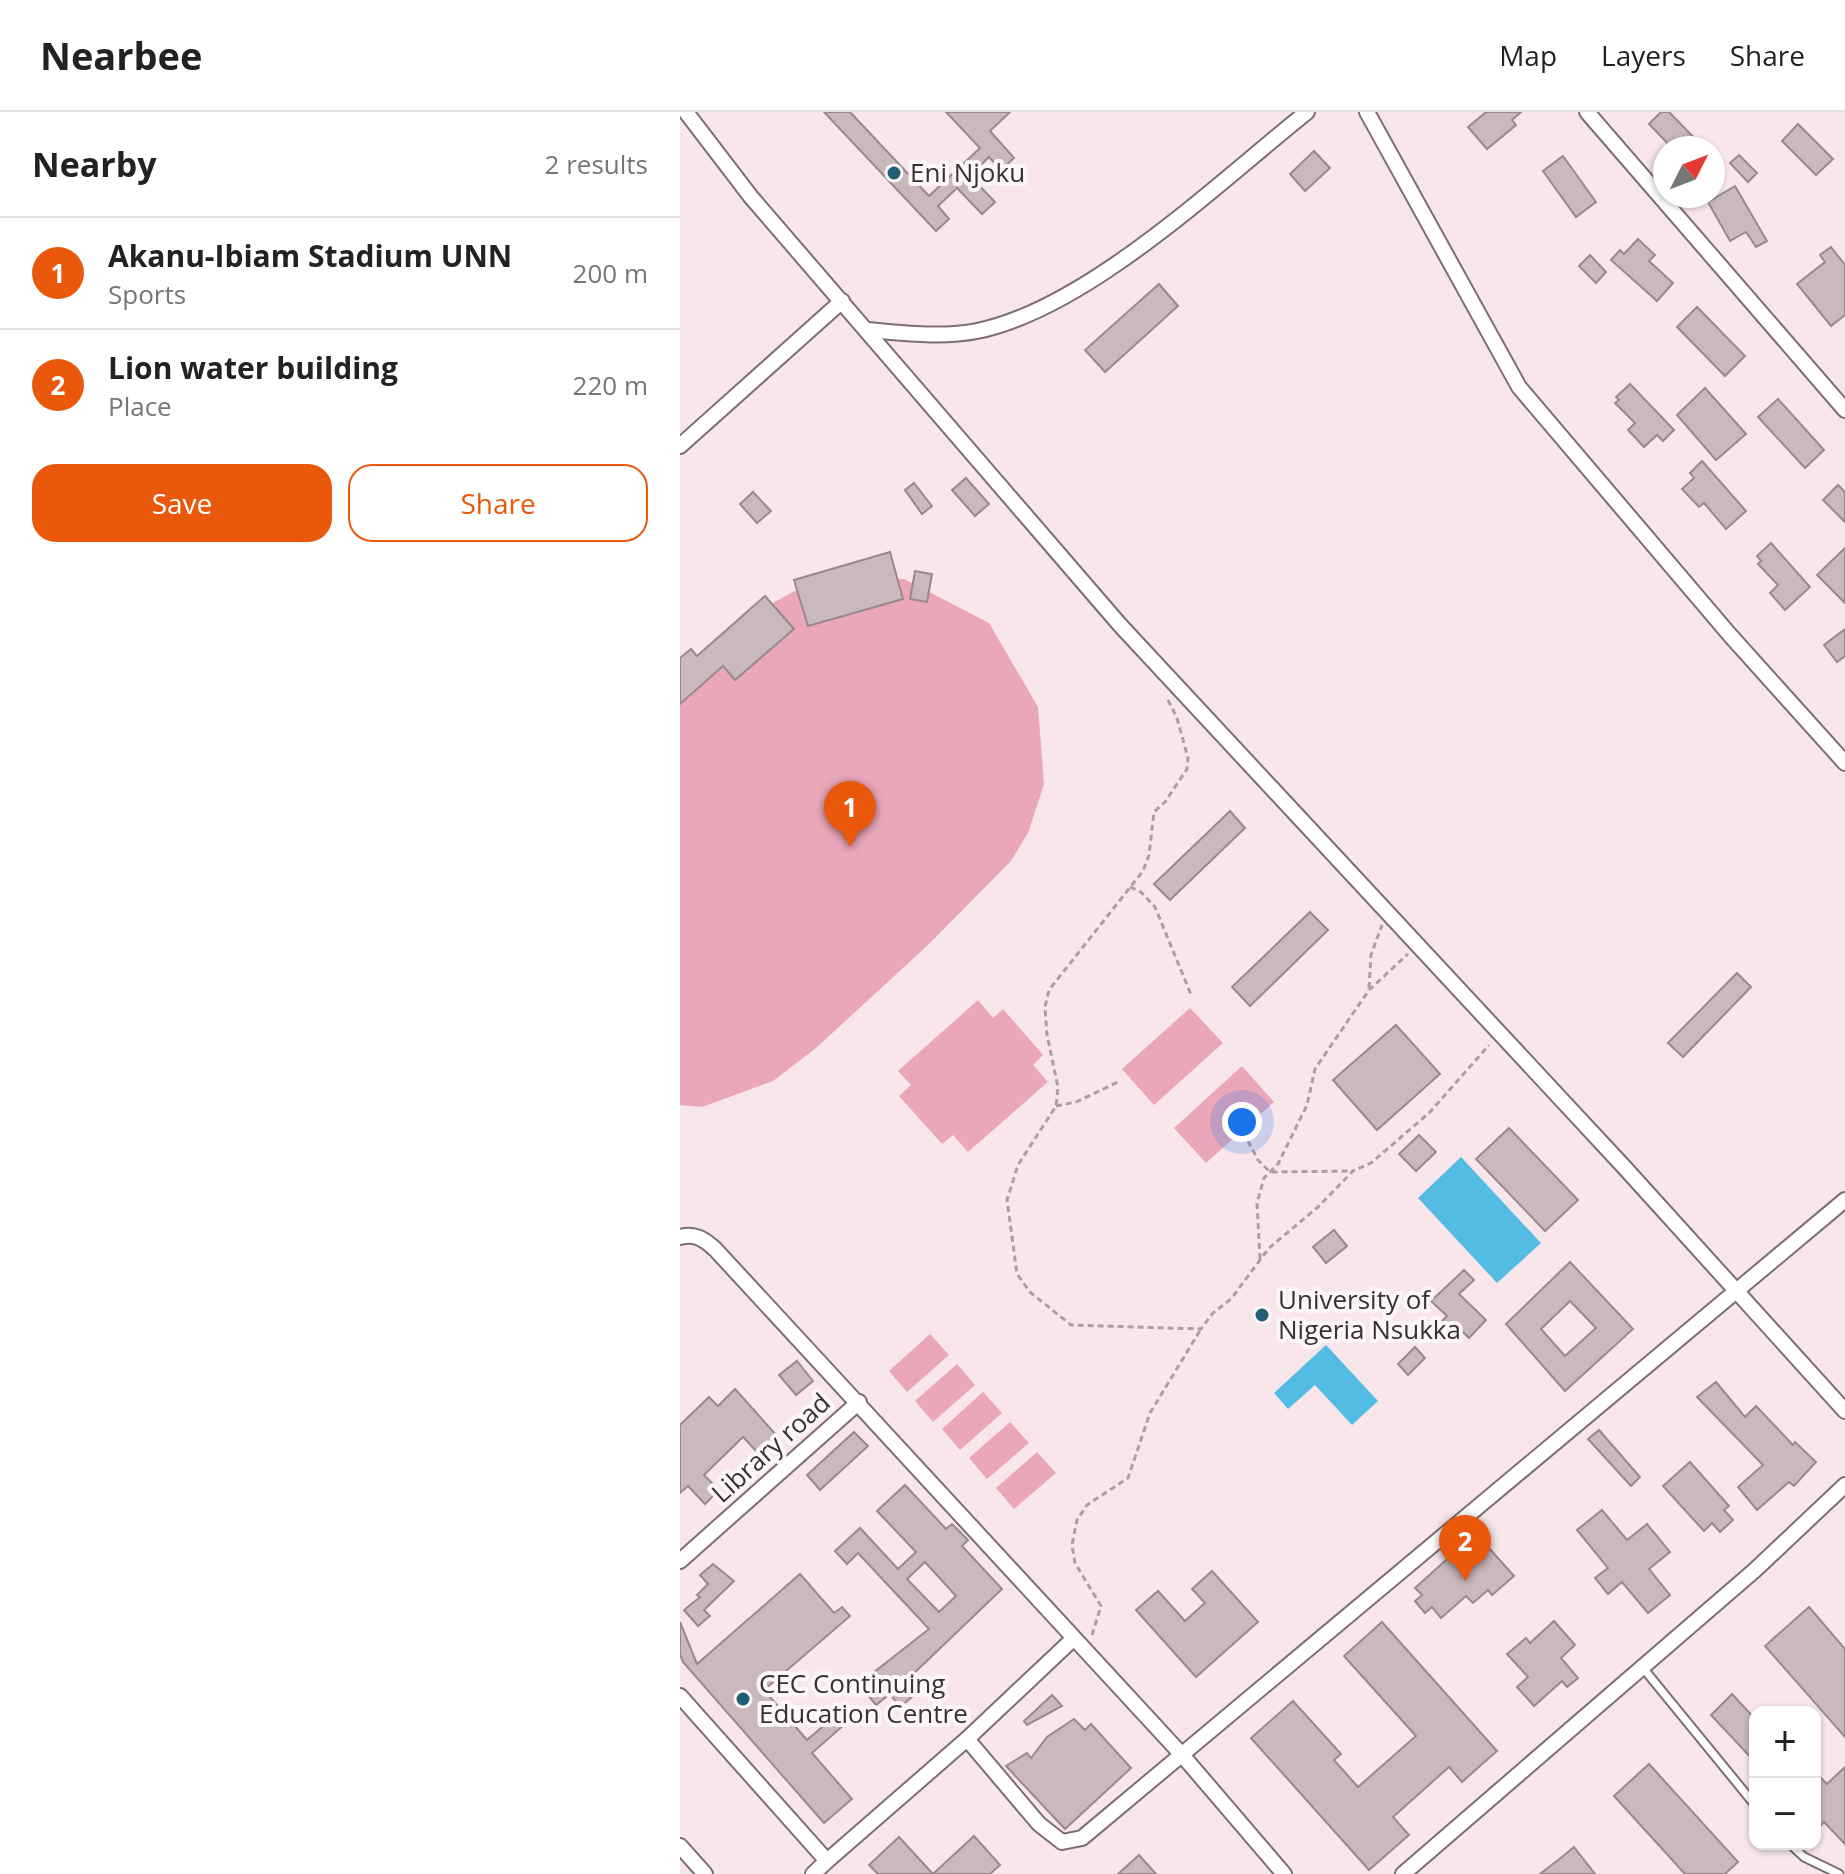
<!DOCTYPE html>
<meta charset="utf-8">
<style>
body{margin:0;font-family:"Open Sans",sans-serif;background:#f6f6f6;color:#222}
.controls{position:absolute;right:24px;bottom:24px;display:grid;overflow:hidden;border-radius:16px;box-shadow:0 2px 6px #0004}
.controls button{width:72px;height:72px;display:grid;place-items:center;padding:0;border:0;border-bottom:2px solid #e0e0e0;background:#fff;color:#222;font:40px sans-serif}
.compass{position:absolute;left:973px;top:24px;width:72px;height:72px;border-radius:50%;background:#fff;box-shadow:0 2px 6px #0004;rotate:48deg}
.you{position:absolute;left:562px;top:1010px;width:28px;height:28px;margin:-20px;border:6px solid #fff;border-radius:50%;background:#1a73e8;box-shadow:0 0 0 12px #1a73e833}
.badge{display:grid;place-items:center;width:52px;height:52px;border-radius:50%;background:#ea580c;color:#fff;font-size:26px;font-weight:700}
.pin{position:absolute;translate:-50% -66px;filter:drop-shadow(0 2px 4px #0008)}
.pin::after{content:'';position:absolute;top:42px;width:28px;height:24px;background:inherit;clip-path:polygon(0 0,100% 0,50% 100%)}
.list{margin:0;padding:0;list-style:none}
h2{display:flex;justify-content:space-between;align-items:center;height:104px;margin:0;padding:0 32px;font-size:34px}
h2 small{font-size:26px;font-weight:400;color:#767676}
.list li{display:grid;grid-template-columns:52px 1fr auto;gap:24px;align-items:center;box-sizing:border-box;height:112px;padding:0 32px;border-top:2px solid #e0e0e0}
.list b{display:block;font-size:30px;white-space:nowrap}
.list p{margin:0;font-size:26px;white-space:nowrap;color:#767676}
.list em{font-size:26px;font-style:normal;color:#767676}
.actions{display:flex;gap:16px;padding:24px 32px}
.actions a{flex:1;padding:18px 0;border:2px solid #ea580c;border-radius:24px;text-align:center;font-size:28px;color:#ea580c}
.actions .main{background:#ea580c;color:#fff}
.map{position:relative;flex:none;width:1165px;height:1762px;overflow:hidden}
header{display:flex;align-items:center;gap:48px;box-sizing:border-box;height:112px;padding:0 40px;background:#fff;border-bottom:2px solid #e0e0e0}
header strong{font-size:38px}
nav{display:flex;gap:44px;margin-inline-start:auto;font-size:28px}
main{display:flex}
aside{flex:1;background:#fff}
.map>svg:first-child{display:block}
.green{fill:#eaa7ba}
.water{fill:#53bce4}
.building{fill:#c9b8bc;stroke:#99898d;stroke-width:2;fill-rule:evenodd}
.lines{fill:none;stroke-linecap:round;stroke-linejoin:round}
.lane-casing{stroke:#7e6e72;stroke-width:11}
.street-casing{stroke:#7e6e72;stroke-width:18}
.path{stroke:#ac9ea1;stroke-width:3;stroke-dasharray:6 4;stroke-linecap:butt}
.lane{stroke:#fff;stroke-width:7}
.street{stroke:#fff;stroke-width:14}
.poi-dot{fill:#215e75;stroke:#fdf6f8;stroke-width:3}
.labels{text-anchor:middle;stroke-width:8;stroke-linejoin:round;paint-order:stroke}
.poi-label{font-size:26px;fill:#383133;stroke:#fdf6f8;text-anchor:start}
.street-label{font-size:26px;fill:#383133;stroke:#fdf6f8}
</style>
<header>
<strong>Nearbee</strong>
<nav><a>Map</a><a>Layers</a><a>Share</a></nav>
</header>
<main>
<aside>
<h2>Nearby<small>2 results</small></h2>
<ul class="list">
<li><span class="badge">1</span><div><b>Akanu-Ibiam Stadium UNN</b><p>Sports</p></div><em>200 m</em></li>
<li><span class="badge">2</span><div><b>Lion water building</b><p>Place</p></div><em>220 m</em></li>
</ul>
<div class="actions"><a class="main">Save</a><a>Share</a></div>
</aside>
<div class="map">
<svg width="1165" height="1762" viewBox="0 0 1165 1762">
<rect width="100%" height="100%" fill="#f8e6ea"/>
<g class="green">
<polygon points="138,466 224,467 309,511 358,595 364,672 348,721 331,749 248,833 136,936 93,969 22,995 0,993 0,568 73,502"/>
<polygon points="298,888 313,906 323,897 363,943 353,953 368,970 288,1040 273,1023 262,1032 219,984 231,973 218,959"/>
<polygon points="510,896 543,931 474,993 442,957"/>
<polygon points="562,954 594,990 526,1051 494,1016"/>
<polygon points="250,1222 269,1243 227,1280 209,1259"/>
<polygon points="277,1252 295,1273 253,1310 235,1289"/>
<polygon points="303,1280 322,1301 280,1338 262,1317"/>
<polygon points="330,1310 349,1331 307,1367 289,1346"/>
<polygon points="357,1340 376,1361 334,1397 316,1376"/>
</g>
<g class="water">
<polygon points="781,1045 861,1131 817,1171 738,1086"/>
<polygon points="646,1233 698,1289 672,1313 635,1273 608,1297 594,1281"/>
</g>
<g class="building">
<polygon points="144,0 170,0 249,84 300,36 266,0 330,0 310,19 334,46 321,58 309,45 290,64 315,90 302,102 277,76 258,94 269,107 256,119"/>
<polygon points="806,0 841,0 832,8 836,13 807,37 788,15"/>
<polygon points="981,0 989,0 1024,36 992,36 969,12"/>
<polygon points="1118,12 1153,47 1136,63 1102,29"/>
<polygon points="634,39 650,56 625,79 610,62"/>
<polygon points="1059,43 1077,61 1068,70 1050,51"/>
<polygon points="883,44 916,90 896,105 863,59"/>
<polygon points="1055,74 1087,129 1076,135 1066,120 1050,129 1028,90"/>
<polygon points="958,127 975,143 969,149 993,171 977,189 931,148 940,138 944,142"/>
<polygon points="1151,135 1165,153 1165,203 1151,214 1117,172 1145,150 1140,143"/>
<polygon points="910,143 926,160 916,171 899,154"/>
<polygon points="479,172 498,194 425,260 405,238"/>
<polygon points="1017,195 1065,244 1045,264 997,215"/>
<polygon points="950,272 994,318 983,329 977,323 964,335 948,318 955,311 935,291 939,288 936,285"/>
<polygon points="1025,276 1066,322 1036,348 997,303"/>
<polygon points="1098,287 1144,338 1125,356 1078,305"/>
<polygon points="1022,349 1066,399 1046,417 1024,391 1019,395 1002,377 1014,366 1010,361"/>
<polygon points="286,366 309,392 295,404 272,378"/>
<polygon points="234,371 252,394 242,402 225,378"/>
<polygon points="1158,373 1165,380 1165,410 1143,388"/>
<polygon points="73,380 91,399 77,411 60,392"/>
<polygon points="1091,431 1130,475 1105,498 1090,481 1098,473 1078,452 1081,449 1077,444"/>
<polygon points="1165,436 1165,491 1137,463"/>
<polygon points="210,440 223,487 128,514 114,468"/>
<polygon points="235,459 252,462 247,490 230,487"/>
<polygon points="85,484 114,517 55,568 43,554 0,592 0,546 11,537 17,544"/>
<polygon points="1165,517 1165,544 1157,550 1144,533"/>
<polygon points="550,699 565,716 490,788 474,772"/>
<polygon points="630,800 648,818 570,894 552,875"/>
<polygon points="1057,861 1071,875 1003,945 988,931"/>
<polygon points="716,913 760,962 697,1018 653,968"/>
<polygon points="829,1016 898,1088 865,1119 796,1047"/>
<polygon points="739,1023 756,1040 736,1059 719,1042"/>
<polygon points="654,1118 667,1134 646,1151 633,1135"/>
<path d="M890 1150 953 1217 885 1279 826 1212ZM890 1189 916 1216 885 1244 861 1217Z"/>
<polygon points="784,1158 794,1168 779,1182 806,1208 789,1226 780,1217 768,1228 755,1216 767,1204 751,1189"/>
<polygon points="735,1235 745,1246 728,1263 718,1252"/>
<polygon points="117,1249 133,1269 116,1283 99,1263"/>
<polygon points="1036,1270 1065,1305 1076,1294 1113,1333 1115,1330 1136,1350 1114,1374 1109,1370 1077,1398 1058,1375 1083,1353 1017,1285"/>
<polygon points="55,1277 98,1325 79,1342 63,1325 24,1363 39,1378 25,1392 8,1374 0,1381 0,1313 29,1285 38,1294"/>
<polygon points="919,1318 960,1365 951,1374 908,1327"/>
<polygon points="174,1320 188,1334 140,1378 127,1363"/>
<polygon points="1010,1350 1049,1394 1044,1398 1053,1408 1040,1420 1032,1411 1024,1419 983,1374"/>
<path d="M225 1373 266 1417 272 1412 288 1428 282 1434 322 1477 228 1567 239 1579 220 1595 210 1582 196 1593 179 1572 249 1517 178 1441 167 1452 155 1439 180 1416 218 1457 236 1440 197 1399ZM245 1450 276 1484 259 1500 227 1467Z"/>
<polygon points="922,1398 947,1428 967,1412 990,1440 969,1457 990,1483 968,1501 942,1470 928,1482 915,1466 928,1456 897,1418"/>
<polygon points="786,1430 799,1445 809,1436 834,1464 812,1483 808,1478 793,1491 786,1484 761,1506 752,1495 745,1501 735,1489 742,1483 735,1476"/>
<polygon points="33,1452 54,1469 24,1498 30,1504 18,1514 4,1498 20,1485 17,1483 28,1472 20,1463"/>
<polygon points="532,1459 578,1510 516,1565 456,1498 478,1479 505,1509 525,1491 512,1477"/>
<polygon points="120,1462 154,1501 162,1495 170,1504 84,1578 127,1628 165,1595 174,1604 132,1641 172,1687 144,1711 3,1550 0,1542 0,1510 17,1552"/>
<polygon points="1129,1495 1165,1537 1165,1625 1085,1534"/>
<polygon points="874,1509 895,1533 881,1546 898,1566 887,1575 882,1569 854,1594 837,1575 848,1565 827,1542 846,1526 850,1531"/>
<polygon points="702,1510 817,1639 782,1670 769,1655 713,1705 729,1723 689,1758 571,1626 613,1589 661,1642 654,1648 678,1675 736,1624 664,1544"/>
<polygon points="1052,1582 1075,1607 1075,1650 1031,1603"/>
<polygon points="372,1583 382,1594 347,1613 344,1609"/>
<polygon points="394,1607 405,1618 411,1612 451,1656 385,1717 326,1654 347,1641 351,1646 367,1625"/>
<polygon points="969,1652 1058,1750 1045,1762 1005,1762 934,1684"/>
<polygon points="1165,1655 1165,1732 1144,1710 1135,1719 1135,1660 1147,1672"/>
<polygon points="294,1724 320,1753 310,1762 198,1762 189,1753 219,1725 253,1762"/>
<polygon points="894,1735 915,1762 860,1762 882,1745"/>
<polygon points="459,1743 476,1762 438,1762"/>
</g>
<g class="lines">
<g class="lane-casing">
<g id="lane">
<polyline points="963,1556 1075,1693"/>
<polyline points="1110,1732 1124,1745 1159,1762"/>
</g>
</g>
<g class="street-casing">
<g id="street">
<polyline points="6,0 71,85 440,513 945,1056 1165,1299"/>
<polyline points="687,0 839,275 1049,522 1165,651"/>
<polyline points="907,0 1165,298"/>
<path d="M187 218C224 221 261 226 297 219 407 197 539 70 627 0"/>
<polyline points="0,334 162,189"/>
<path d="M0 1125C15 1121 24 1127 35 1137L503 1644 604 1762"/>
<polyline points="0,1449 179,1290"/>
<polyline points="0,1584 147,1749 133,1762"/>
<polyline points="287,1627 359,1712 382,1730 402,1726 1165,1088"/>
<polyline points="0,1734 25,1762"/>
<polyline points="147,1749 287,1627 393,1527"/>
<polyline points="723,1762 1075,1458 1165,1373"/>
</g>
</g>
<g class="path">
<polyline points="488,588 497,606 508,646 507,657 485,690 474,700 469,743 463,759 369,878 365,895 367,923 378,975 376,994 338,1053 327,1088 337,1162 350,1180 391,1213 521,1217 533,1201 551,1187 589,1136 638,1095 673,1059 691,1051 749,1001 809,933"/>
<polyline points="450,775 461,780 475,795 512,885"/>
<polyline points="689,876 691,843 702,813"/>
<polyline points="376,994 396,990 438,970"/>
<polyline points="568,1029 578,1048 590,1060 673,1059"/>
<polyline points="580,1147 577,1091 584,1066 598,1052 627,993 635,957 689,878 728,842"/>
<polyline points="412,1523 421,1494 395,1451 392,1433 397,1408 407,1393 448,1366 470,1301 521,1217"/>
</g>
<use href="#lane" class="lane"/>
<use href="#street" class="street"/>
</g>
<g class="poi-dot">
<circle cx="214" cy="61" r="8"/>
<circle cx="582" cy="1203" r="8"/>
<circle cx="63" cy="1587" r="8"/>
</g>
<g class="labels">
<g class="poi-label">
<text x="230" y="70">Eni Njoku</text>
<text x="598" y="1197">University of<tspan x="598" dy="30">Nigeria Nsukka</tspan></text>
<text x="79" y="1581">CEC Continuing<tspan x="79" dy="30">Education Centre</tspan></text>
</g>
<g class="street-label">
<text transform="translate(91 1336) rotate(-42)" y="9">Library road</text>
</g>
</g>
</svg>
<div class="controls">
<button>+</button>
<button>−</button>
</div>
<svg class="compass" viewBox="-18 -18 36 36"><path d="M0-13l5 13h-10z" fill="#e53935"/><path d="M0 13l5-13h-10z" fill="#767676"/></svg>
<div class="you"></div>
<div class="pin badge" style="left:170px;top:735px">1</div>
<div class="pin badge" style="left:785px;top:1469px">2</div>
</div>
</main>
